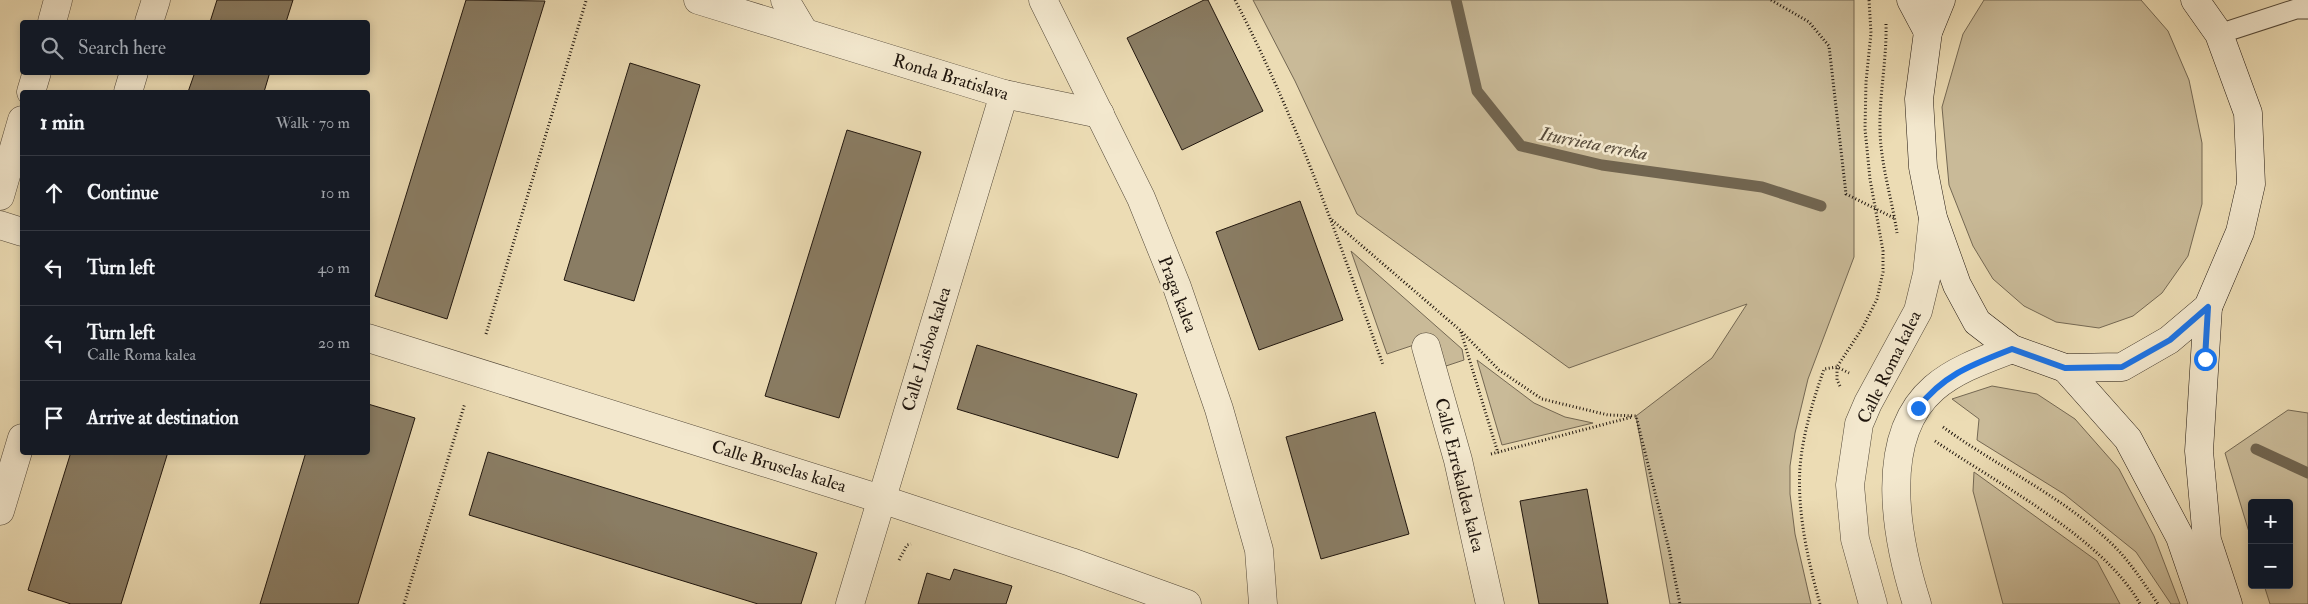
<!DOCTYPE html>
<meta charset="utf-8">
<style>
body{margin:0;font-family:"IM FELL Double Pica",serif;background:#242831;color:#f1f3f6}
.controls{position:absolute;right:15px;bottom:15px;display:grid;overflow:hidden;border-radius:5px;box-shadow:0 2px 8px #0003}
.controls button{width:45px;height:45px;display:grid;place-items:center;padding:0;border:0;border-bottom:1px solid #363941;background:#171b24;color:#f1f3f6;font:25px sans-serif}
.stop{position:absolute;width:15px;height:15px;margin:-11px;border:4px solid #1a73e8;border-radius:50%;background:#fff}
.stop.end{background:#1a73e8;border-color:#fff;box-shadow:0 1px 5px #0008}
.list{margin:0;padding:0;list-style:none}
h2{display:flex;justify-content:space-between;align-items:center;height:65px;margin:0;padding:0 20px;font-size:21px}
h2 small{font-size:16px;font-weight:400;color:#9ea1a6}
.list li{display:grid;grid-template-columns:32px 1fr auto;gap:15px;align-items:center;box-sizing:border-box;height:75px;padding:0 20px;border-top:1px solid #363941}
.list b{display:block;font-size:19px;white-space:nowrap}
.list p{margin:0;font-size:16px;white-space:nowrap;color:#9ea1a6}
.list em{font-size:16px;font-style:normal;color:#9ea1a6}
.icon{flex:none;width:28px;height:28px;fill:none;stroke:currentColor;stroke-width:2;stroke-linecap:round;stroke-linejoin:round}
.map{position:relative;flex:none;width:2308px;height:604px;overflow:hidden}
.search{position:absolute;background:#171b24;box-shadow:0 2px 8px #0003;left:20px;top:20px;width:350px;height:55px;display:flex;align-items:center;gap:12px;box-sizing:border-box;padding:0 18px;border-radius:5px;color:#9ea1a6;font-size:19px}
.panel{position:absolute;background:#171b24;box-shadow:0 2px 8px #0003;left:20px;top:90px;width:350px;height:365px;border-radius:5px}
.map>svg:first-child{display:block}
.green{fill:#c9ba98;stroke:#746853}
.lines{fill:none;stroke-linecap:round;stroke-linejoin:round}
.stream{stroke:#716550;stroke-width:11}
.building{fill:#8a7d64;stroke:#20160e}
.service-casing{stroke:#534838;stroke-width:21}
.minor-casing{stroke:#534838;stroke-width:29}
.tertiary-casing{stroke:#534838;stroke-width:29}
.secondary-casing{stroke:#20160e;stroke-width:29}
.path{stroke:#20160e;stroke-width:3;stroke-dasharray:1 2.5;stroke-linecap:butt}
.service{stroke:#f3e8ce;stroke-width:19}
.minor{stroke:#f3e8ce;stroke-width:28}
.tertiary{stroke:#f3e8ce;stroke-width:28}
.secondary{stroke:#f3e8ce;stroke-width:28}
.route{stroke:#1a73e8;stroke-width:6}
.labels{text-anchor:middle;stroke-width:5;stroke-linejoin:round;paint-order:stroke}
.street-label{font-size:18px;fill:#20160e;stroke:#f3e8ce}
.water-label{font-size:19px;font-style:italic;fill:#564a3a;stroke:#f3e8ce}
</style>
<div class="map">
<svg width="2308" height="604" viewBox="0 0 2308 604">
<rect width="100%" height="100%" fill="#ecdcb4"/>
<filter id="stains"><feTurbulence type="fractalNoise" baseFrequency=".004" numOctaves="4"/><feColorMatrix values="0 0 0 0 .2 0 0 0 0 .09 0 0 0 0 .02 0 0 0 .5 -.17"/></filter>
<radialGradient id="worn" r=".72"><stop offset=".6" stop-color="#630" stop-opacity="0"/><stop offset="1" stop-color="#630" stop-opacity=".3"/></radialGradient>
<g class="green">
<polygon points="1253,0 1854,0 1854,257 1808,379 1795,433 1790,466 1790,494 1795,534 1811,604 1670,604 1636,416 1712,358 1747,304 1569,368 1357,214 1295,81"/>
<polygon points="1984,0 2141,0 2168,31 2189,80 2202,143 2202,204 2188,256 2162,293 2133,316 2099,328 2056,322 2024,306 1993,279 1973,246 1949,185 1942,107 1963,34"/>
<polygon points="1351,251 1462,349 1464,360 1446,366 1435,338 1387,354"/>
<polygon points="1477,360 1534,403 1565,417 1593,423 1502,445"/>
<polygon points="1992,386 2037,394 2075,419 2119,469 2154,536 2180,604 2171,604 2136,552 2064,494 1977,440 1979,419 1952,399"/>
<polygon points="2288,410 2308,413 2308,604 2270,604 2264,585 2289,585 2289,503 2252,503 2252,542 2225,453"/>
<polygon points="1974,472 2097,561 2120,604 2003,604 1973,491"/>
</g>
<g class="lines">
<g class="stream">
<polyline points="1456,0 1477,91 1521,146 1602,165 1762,187 1821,206"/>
<polyline points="2256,449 2308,473"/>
</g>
</g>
<g class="building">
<polygon points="217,0 293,0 286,22 210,22"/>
<polygon points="466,0 545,1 447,319 375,296"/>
<polygon points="1204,0 1208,0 1263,111 1182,150 1127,38"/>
<polygon points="630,63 700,85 634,301 564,280"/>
<polygon points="195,72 270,72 264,92 188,92"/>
<polygon points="847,130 921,152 839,418 765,396"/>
<polygon points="1300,201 1343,320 1259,350 1216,232"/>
<polygon points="977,345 1137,394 1118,458 957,409"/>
<polygon points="368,404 415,418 358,604 260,604 306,452 368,452"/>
<polygon points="1375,412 1409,534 1321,559 1286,437"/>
<polygon points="71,452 168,452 121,604 71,604 28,590"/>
<polygon points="488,452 817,553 801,604 758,604 469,515"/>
<polygon points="1587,489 1608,604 1539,604 1520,501"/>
<polygon points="954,569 1012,586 1006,604 918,604 927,573 950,580"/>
</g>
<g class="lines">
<g class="service-casing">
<polyline id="service" points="2219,34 2296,9 2308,9"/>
</g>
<g class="minor-casing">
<g id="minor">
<polyline points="698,0 1004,94 1100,114"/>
<polyline points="785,0 804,32"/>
<polyline points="1043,0 1141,198 1177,287 1219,409 1259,550 1263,604"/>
<polyline points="52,22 58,0"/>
<polyline points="149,22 156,0"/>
<polyline points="31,92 37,72"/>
<polyline points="128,92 134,72"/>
<polyline points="0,196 22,120"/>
<polyline points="0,225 22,232"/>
<polyline points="368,338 881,499 1071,562 1187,604"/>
<polyline points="1426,347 1458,460 1490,604"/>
<polyline points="0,511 22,438"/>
<polyline points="850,604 1004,94"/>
</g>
</g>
<g class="tertiary-casing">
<g id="tertiary">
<polyline points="1873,604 1855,539 1850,485 1859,424 1868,403 1918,311 1927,274 1933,218"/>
<path d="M1917 604C1897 541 1876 438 1934 388 1956 369 1986 359 2012 349"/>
</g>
</g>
<g class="secondary-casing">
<g id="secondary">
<polyline points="1911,0 1928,32"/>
<polyline points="1941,0 1928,32 1919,99 1923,167 1933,218 1957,285 1977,322 2012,349 2065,368 2122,367 2169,340 2208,307 2240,232 2251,184 2248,113 2219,34 2195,0"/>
<polyline points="2208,307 2199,451 2207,540 2228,604"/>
<polyline points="2065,368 2128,439 2180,537 2203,604"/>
</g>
</g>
<g class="path">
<path d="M1235 0C1296 117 1339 241 1383 365"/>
<polyline points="1771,0 1809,22 1829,46 1846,194 1894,218"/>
<path d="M1886 24C1887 59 1879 95 1880 131 1881 166 1892 199 1897 233"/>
<polyline points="1332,220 1461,331 1499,370 1542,399 1608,415 1636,416 1669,549 1680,604"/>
<polyline points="1461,332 1498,453"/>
<polyline points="486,334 586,1"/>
<polyline points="1840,386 1837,380 1837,367 1863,327 1877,299 1883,272 1883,251 1870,179 1865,129 1866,82 1871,33 1869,0"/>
<path d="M1943 427C1999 468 2067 498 2117 549 2133 566 2145 585 2158 604"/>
<path d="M1935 441C1998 484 2103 538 2140 604"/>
<polyline points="1491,454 1632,417"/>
<polyline points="899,560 907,545 911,544"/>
<polyline points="404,604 465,403"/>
<path d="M1820 604C1808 561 1797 512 1800 467 1803 433 1813 401 1824 369L1837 367 1849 373"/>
</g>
<use href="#service" class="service"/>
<use href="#minor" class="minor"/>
<use href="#tertiary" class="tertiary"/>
<use href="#secondary" class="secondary"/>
</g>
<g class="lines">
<path class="route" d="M1918 408C1944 374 1974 364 2012 349L2065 368 2122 367 2170 340 2208 307 2205 359"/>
</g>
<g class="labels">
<g class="street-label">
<text transform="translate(951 77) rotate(17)" y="6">Ronda Bratislava</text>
<text transform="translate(1178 294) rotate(69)" y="6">Praga kalea</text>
<text transform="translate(926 349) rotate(-73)" y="6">Calle Lisboa kalea</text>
<text transform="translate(1889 367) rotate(-64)" y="6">Calle Roma kalea</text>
<text transform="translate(779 466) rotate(17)" y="6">Calle Bruselas kalea</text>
<text transform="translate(1460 475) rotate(76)" y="6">Calle Errekaldea kalea</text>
</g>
<g class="water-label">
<text transform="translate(1594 143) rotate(11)" y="7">Iturrieta erreka</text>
</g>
</g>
<rect width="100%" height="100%" filter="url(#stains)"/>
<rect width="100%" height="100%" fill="url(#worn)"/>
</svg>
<div class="controls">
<button>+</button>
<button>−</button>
</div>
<div class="stop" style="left:2205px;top:359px"></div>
<div class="stop end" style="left:1918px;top:408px"></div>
<div class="search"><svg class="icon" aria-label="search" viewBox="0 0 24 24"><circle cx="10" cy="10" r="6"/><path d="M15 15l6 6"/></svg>Search here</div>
<section class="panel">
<h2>1 min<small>Walk · 70 m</small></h2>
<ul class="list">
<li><svg class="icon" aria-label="ahead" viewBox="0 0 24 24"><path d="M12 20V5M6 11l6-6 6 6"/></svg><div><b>Continue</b></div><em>10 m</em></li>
<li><svg class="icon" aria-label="left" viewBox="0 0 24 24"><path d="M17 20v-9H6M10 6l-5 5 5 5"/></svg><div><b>Turn left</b></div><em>40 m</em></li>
<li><svg class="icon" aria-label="left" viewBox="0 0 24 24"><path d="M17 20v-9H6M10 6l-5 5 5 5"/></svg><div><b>Turn left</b><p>Calle Roma kalea</p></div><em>20 m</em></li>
<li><svg class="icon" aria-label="arrive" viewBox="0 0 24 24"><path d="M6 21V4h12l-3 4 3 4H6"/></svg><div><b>Arrive at destination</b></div></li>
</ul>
</section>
</div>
